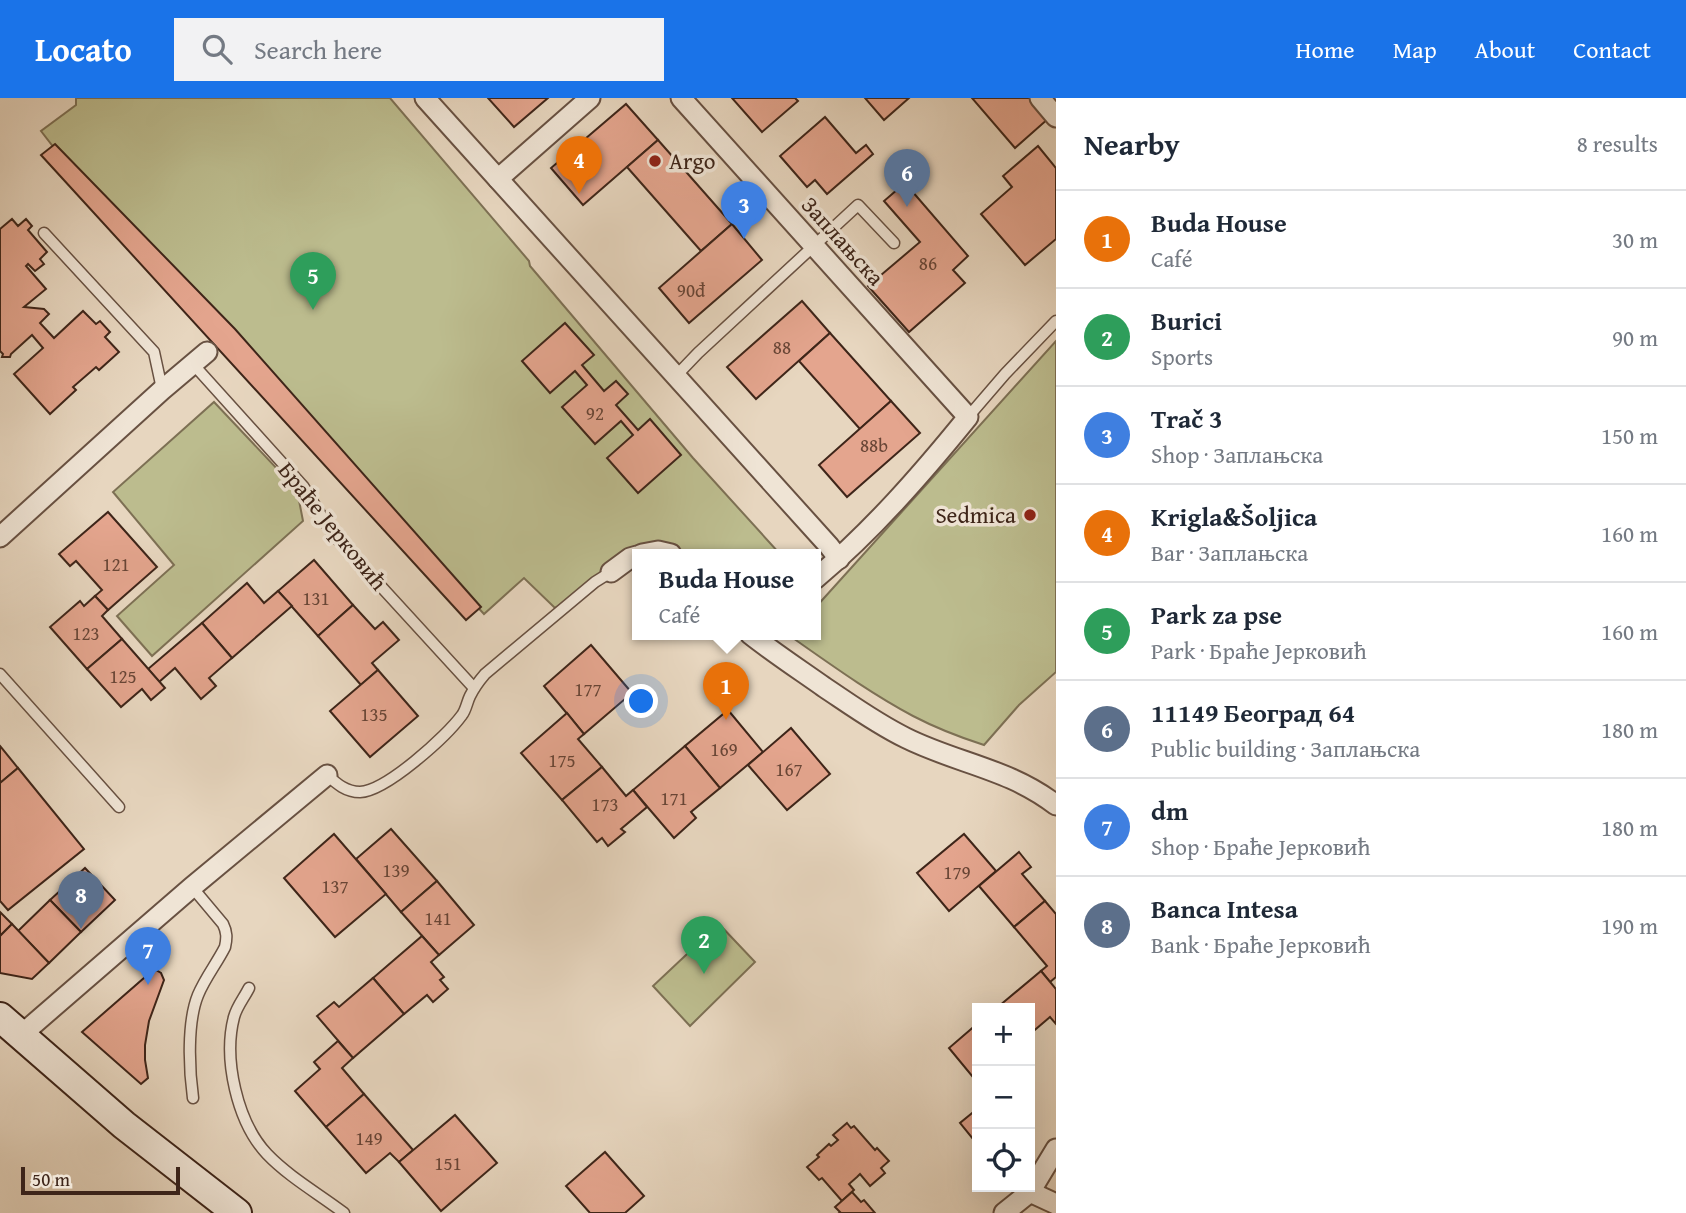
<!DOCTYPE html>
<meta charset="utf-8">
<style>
body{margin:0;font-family:"Gentium Book Plus",serif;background:#f2f2f3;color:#1f2937}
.controls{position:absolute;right:21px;bottom:21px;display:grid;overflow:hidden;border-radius:0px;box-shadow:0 7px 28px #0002}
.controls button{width:63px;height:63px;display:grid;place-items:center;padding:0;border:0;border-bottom:2px solid #e0e1e3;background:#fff;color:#1f2937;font:35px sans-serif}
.scale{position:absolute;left:21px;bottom:18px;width:159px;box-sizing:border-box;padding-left:7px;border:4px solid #3e2519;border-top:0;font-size:19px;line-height:24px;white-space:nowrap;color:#3e2519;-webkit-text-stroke:5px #efe4d5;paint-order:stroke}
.you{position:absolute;left:642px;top:604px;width:24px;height:24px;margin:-18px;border:5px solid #fff;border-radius:50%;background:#1a73e8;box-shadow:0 0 0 10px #1a73e833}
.badge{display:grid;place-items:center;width:46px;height:46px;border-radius:50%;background:#1a73e8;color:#fff;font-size:23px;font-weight:700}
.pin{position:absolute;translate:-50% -58px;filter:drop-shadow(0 2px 4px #0008)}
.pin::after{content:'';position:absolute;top:37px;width:24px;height:21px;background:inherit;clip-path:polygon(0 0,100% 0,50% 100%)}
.popup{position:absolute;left:632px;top:451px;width:189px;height:91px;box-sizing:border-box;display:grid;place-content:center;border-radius:0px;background:#fff;filter:drop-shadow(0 2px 5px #0005);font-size:23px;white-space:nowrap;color:#747a83}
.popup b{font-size:26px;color:#1f2937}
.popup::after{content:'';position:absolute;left:50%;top:100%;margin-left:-14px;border:14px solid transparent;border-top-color:#fff}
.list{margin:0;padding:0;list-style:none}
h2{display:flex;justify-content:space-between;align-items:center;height:91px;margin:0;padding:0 28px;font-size:30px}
h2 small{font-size:23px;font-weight:400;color:#747a83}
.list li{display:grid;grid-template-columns:46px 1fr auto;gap:21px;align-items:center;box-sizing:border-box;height:98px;padding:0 28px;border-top:2px solid #e0e1e3}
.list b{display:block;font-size:26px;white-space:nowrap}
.list p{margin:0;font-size:23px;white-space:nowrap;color:#747a83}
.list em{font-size:23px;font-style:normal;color:#747a83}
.icon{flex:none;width:38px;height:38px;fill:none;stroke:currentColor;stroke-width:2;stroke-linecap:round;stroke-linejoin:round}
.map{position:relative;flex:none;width:1056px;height:1115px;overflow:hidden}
header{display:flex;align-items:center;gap:42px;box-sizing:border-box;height:98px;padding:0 35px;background:#1a73e8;color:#fff}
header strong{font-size:33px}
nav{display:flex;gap:38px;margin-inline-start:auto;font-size:24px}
.search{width:490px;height:63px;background:#f2f2f3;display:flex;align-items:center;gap:18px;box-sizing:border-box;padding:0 24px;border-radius:0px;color:#747a83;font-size:26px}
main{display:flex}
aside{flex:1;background:#fff}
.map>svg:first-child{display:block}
.green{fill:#bcbc8e;stroke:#7d7054;stroke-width:2}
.building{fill:#e4a58e;stroke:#3e2519;stroke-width:2}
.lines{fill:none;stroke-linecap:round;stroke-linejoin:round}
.service-casing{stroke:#685142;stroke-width:13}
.minor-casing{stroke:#685142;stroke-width:23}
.secondary-casing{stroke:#3e2519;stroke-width:32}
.service{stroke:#efe4d5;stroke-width:10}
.minor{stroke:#efe4d5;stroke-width:19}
.secondary{stroke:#efe4d5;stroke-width:28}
.poi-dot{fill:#8f2418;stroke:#efe4d5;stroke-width:2.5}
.labels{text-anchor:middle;stroke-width:7;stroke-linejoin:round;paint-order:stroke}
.number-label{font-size:19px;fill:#684536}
.poi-label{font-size:23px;fill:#3e2519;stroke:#efe4d5;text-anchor:start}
.street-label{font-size:23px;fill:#3e2519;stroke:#efe4d5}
</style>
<header>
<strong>Locato</strong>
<div class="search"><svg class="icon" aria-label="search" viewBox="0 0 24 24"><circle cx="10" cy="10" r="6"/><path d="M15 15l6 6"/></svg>Search here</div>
<nav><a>Home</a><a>Map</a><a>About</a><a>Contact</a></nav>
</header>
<main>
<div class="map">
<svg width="1056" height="1115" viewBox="0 0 1056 1115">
<rect width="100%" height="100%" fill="#e7d6bf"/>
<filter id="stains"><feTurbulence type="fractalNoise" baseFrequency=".00286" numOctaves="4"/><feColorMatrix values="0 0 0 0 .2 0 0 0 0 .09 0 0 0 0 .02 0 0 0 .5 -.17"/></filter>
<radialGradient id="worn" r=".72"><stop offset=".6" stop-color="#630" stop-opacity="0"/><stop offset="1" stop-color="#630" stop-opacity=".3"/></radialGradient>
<g class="green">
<polygon points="76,0 390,0 529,163 530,168 693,360 780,456 671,456 611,474 555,510 524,480 484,516 55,51 41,33 76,7"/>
<path d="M1056 243V574L1019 607 984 647C959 639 936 630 913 618 870 595 830 566 790 538L791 536H815V510Z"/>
<polygon points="214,304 297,392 303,423 152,558 117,518 174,467 113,394"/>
<polygon points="719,826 755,864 690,928 653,888"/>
</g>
<g class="building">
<polygon points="488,0 548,0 514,29"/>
<polygon points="732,0 795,0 798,3 762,34"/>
<polygon points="865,0 909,0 884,22"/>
<polygon points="972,0 1032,0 1049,20 1015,50"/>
<polygon points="626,6 658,42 583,107 551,70"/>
<polygon points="825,19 856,55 866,47 873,56 827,96 815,82 807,89 780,58"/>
<polygon points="658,42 732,126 701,153 627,69"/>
<polygon points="55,46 235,231 481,509 466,522 41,57"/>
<polygon points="1038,48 1056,70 1056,141 1025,167 981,116 1012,89 1003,78"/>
<polygon points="905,85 968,158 953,172 965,185 909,234 868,188 920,144 884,103"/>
<polygon points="12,121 18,128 26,121 32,128 28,132 47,154 40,161 44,166 35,173 28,166 26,168 46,191 24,209 44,211 49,216 40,225 54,240 83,213 96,226 100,223 110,234 105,239 119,254 99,272 96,269 73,289 76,292 50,316 14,276 43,250 32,237 11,256 10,259 2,259 3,256 0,253 0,131"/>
<polygon points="732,126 762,162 689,225 659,190"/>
<polygon points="802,203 830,235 756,301 727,269"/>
<polygon points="565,225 594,257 582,267 604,293 616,283 628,296 616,307 638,332 650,321 681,357 638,395 607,360 633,337 621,323 595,346 562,309 587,287 575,273 550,295 522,263"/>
<polygon points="830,235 891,303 860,331 799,263"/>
<polygon points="891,303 920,335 847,399 819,367"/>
<polygon points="108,414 157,469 108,512 95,498 102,492 76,463 70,468 59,456"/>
<polygon points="314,462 353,507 318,538 278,493"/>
<polygon points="247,485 264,505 278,493 292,508 232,560 202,525"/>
<polygon points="95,498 108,512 102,518 122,541 87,571 50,529 80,503 84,508"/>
<polygon points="353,507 375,531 383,524 399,542 372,565 378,572 361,587 318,538"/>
<polygon points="202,525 232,560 209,580 216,588 201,601 175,570 159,584 148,571"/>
<polygon points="122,541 165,590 151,602 142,591 121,609 87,571"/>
<polygon points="591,547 632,595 584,636 544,588"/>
<polygon points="378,572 418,618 370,659 330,613"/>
<polygon points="728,612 763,654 720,690 685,648"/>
<polygon points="567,615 584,636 578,641 602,669 562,702 521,655"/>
<polygon points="791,630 830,676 787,712 748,667"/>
<polygon points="0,648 18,670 0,685"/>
<polygon points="685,648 720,690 691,714 696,720 674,740 633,692"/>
<polygon points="602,669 626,698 633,692 647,709 621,731 625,734 608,748 602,740 597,744 562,702"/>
<polygon points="18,670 84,751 8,812 0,803 0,685"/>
<polygon points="391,731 437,783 401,814 356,761"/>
<polygon points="334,736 386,796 335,839 284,780"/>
<polygon points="964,736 996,773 949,813 917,775"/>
<polygon points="1019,754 1031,769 1022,776 1045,803 1014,829 979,788"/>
<polygon points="85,770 115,802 81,834 50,802"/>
<polygon points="437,783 474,827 439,857 401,814"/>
<polygon points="50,802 81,834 49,865 18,833"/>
<polygon points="1045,803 1056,816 1056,879 1050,884 1041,873 1047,868 1014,829"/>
<polygon points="0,814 12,826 0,838"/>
<polygon points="12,826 49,865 32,881 0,875 0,838"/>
<polygon points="422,838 439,857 431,864 444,879 440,882 448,891 433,904 427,897 404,916 373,880"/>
<polygon points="156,872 161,875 164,882 149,923 145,947 145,962 148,980 141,986 82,934 152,873"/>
<polygon points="1041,873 1056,891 1056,926 1050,919 1030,936 1030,910 1001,910 999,908"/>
<polygon points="373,880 404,916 353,960 317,918 334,904 339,909"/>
<polygon points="977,926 977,984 949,950"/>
<polygon points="338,943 353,960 342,970 364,996 326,1029 295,993 320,971 314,964"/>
<polygon points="364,996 413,1052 399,1064 390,1055 366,1075 326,1029"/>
<polygon points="977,1011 977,1046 960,1025"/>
<polygon points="455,1017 497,1065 441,1113 399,1064"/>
<polygon points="847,1025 851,1030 854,1028 875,1052 877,1050 889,1063 881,1070 885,1075 870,1088 860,1076 857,1079 849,1086 854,1092 842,1103 822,1080 819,1082 807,1069 819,1059 817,1057 829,1046 831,1048 838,1042 833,1037"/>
<polygon points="605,1054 644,1098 625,1115 590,1115 566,1088"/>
<polygon points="852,1094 861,1104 864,1102 875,1115 839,1115 840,1114 835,1109"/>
</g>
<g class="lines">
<g class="service-casing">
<g id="service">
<polyline points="44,135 154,254 162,291"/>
<polyline points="193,266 303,388 332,435 474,590"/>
<polyline points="676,278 698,255 858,107 894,145"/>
<polyline points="968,319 1005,276 1056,223"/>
<polyline points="0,576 119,709"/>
<path d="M327 677C337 686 346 694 360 694 386 693 446 639 462 617 466 612 467 604 470 598 474 590 479 583 485 576L595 484 611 474"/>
<path d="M192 789 223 826C227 834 227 840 225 849 217 865 205 880 198 897 187 924 189 971 193 1000"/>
<path d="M249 890C244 900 237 908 234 919 223 961 237 1024 267 1056 289 1079 319 1096 344 1115"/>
</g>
</g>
<g class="minor-casing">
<g id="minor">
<polyline points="425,0 829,448 839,461"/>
<path d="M681 0 968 319C921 377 872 433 815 481"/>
<polyline points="1040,0 1056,19"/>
<polyline points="498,81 590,0"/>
<polyline points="0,439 162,292 207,254"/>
<polyline points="642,456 658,453 671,456"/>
<polyline points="611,474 630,460 637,458"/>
<path d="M750 536C774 555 800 572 824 589 851 607 877 626 906 640 956 665 1010 671 1056 707"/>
<polyline points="21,937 192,789 327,677"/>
<polyline points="1030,1094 1056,1106"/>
<polyline points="1004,1115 1030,1094 1056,1051"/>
</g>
</g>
<g class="secondary-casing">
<polyline id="secondary" points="0,919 124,1027 237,1115"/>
</g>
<use href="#service" class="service"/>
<use href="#minor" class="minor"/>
<use href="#secondary" class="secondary"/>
</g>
<g class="poi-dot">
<circle cx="655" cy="63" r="7"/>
<circle cx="1030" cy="417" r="7"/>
</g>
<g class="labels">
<g class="number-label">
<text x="928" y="172">86</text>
<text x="691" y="199">90đ</text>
<text x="782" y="256">88</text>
<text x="595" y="322">92</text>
<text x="874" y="354">88b</text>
<text x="116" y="473">121</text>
<text x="316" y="507">131</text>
<text x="86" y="542">123</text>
<text x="123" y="585">125</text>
<text x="588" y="598">177</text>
<text x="374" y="623">135</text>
<text x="724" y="658">169</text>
<text x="562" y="669">175</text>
<text x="789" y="678">167</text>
<text x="674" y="707">171</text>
<text x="605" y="713">173</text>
<text x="396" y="779">139</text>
<text x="957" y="781">179</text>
<text x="335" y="795">137</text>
<text x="438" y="827">141</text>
<text x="369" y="1047">149</text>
<text x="448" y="1072">151</text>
</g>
<g class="poi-label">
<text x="669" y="71">Argo</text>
<text x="1016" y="425" text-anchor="end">Sedmica</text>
</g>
<g class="street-label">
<text transform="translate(843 143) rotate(48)" y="8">Заплањска</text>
<text transform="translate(333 428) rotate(51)" y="8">Браће Јерковић</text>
</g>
</g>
<rect width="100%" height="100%" filter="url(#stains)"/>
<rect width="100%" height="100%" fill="url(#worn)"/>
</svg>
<div class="controls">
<button>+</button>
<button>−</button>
<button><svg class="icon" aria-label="locate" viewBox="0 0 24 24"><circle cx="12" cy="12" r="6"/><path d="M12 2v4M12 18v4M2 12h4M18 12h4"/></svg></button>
</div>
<div class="scale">50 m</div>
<div class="you"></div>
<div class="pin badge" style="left:726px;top:622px;background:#e8710a">1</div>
<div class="popup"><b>Buda House</b>Café</div>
<div class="pin badge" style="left:704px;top:876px;background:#2e9e5b">2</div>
<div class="pin badge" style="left:744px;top:141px;background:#3f7fe0">3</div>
<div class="pin badge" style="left:579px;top:96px;background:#e8710a">4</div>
<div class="pin badge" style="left:313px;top:212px;background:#2e9e5b">5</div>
<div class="pin badge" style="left:907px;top:109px;background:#5c6f8a">6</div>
<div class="pin badge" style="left:148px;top:887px;background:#3f7fe0">7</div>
<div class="pin badge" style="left:81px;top:831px;background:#5c6f8a">8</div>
</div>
<aside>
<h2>Nearby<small>8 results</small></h2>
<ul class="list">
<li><span class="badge" style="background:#e8710a">1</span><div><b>Buda House</b><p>Café</p></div><em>30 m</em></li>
<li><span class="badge" style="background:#2e9e5b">2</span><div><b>Burici</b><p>Sports</p></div><em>90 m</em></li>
<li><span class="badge" style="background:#3f7fe0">3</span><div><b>Trač 3</b><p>Shop · Заплањска</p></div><em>150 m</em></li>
<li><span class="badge" style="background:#e8710a">4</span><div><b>Krigla&amp;Šoljica</b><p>Bar · Заплањска</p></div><em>160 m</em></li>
<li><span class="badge" style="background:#2e9e5b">5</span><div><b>Park za pse</b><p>Park · Браће Јерковић</p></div><em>160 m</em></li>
<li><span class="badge" style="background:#5c6f8a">6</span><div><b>11149 Београд 64</b><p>Public building · Заплањска</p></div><em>180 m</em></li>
<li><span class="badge" style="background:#3f7fe0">7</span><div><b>dm</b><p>Shop · Браће Јерковић</p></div><em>180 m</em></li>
<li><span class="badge" style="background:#5c6f8a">8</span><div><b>Banca Intesa</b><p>Bank · Браће Јерковић</p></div><em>190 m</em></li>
</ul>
</aside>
</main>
